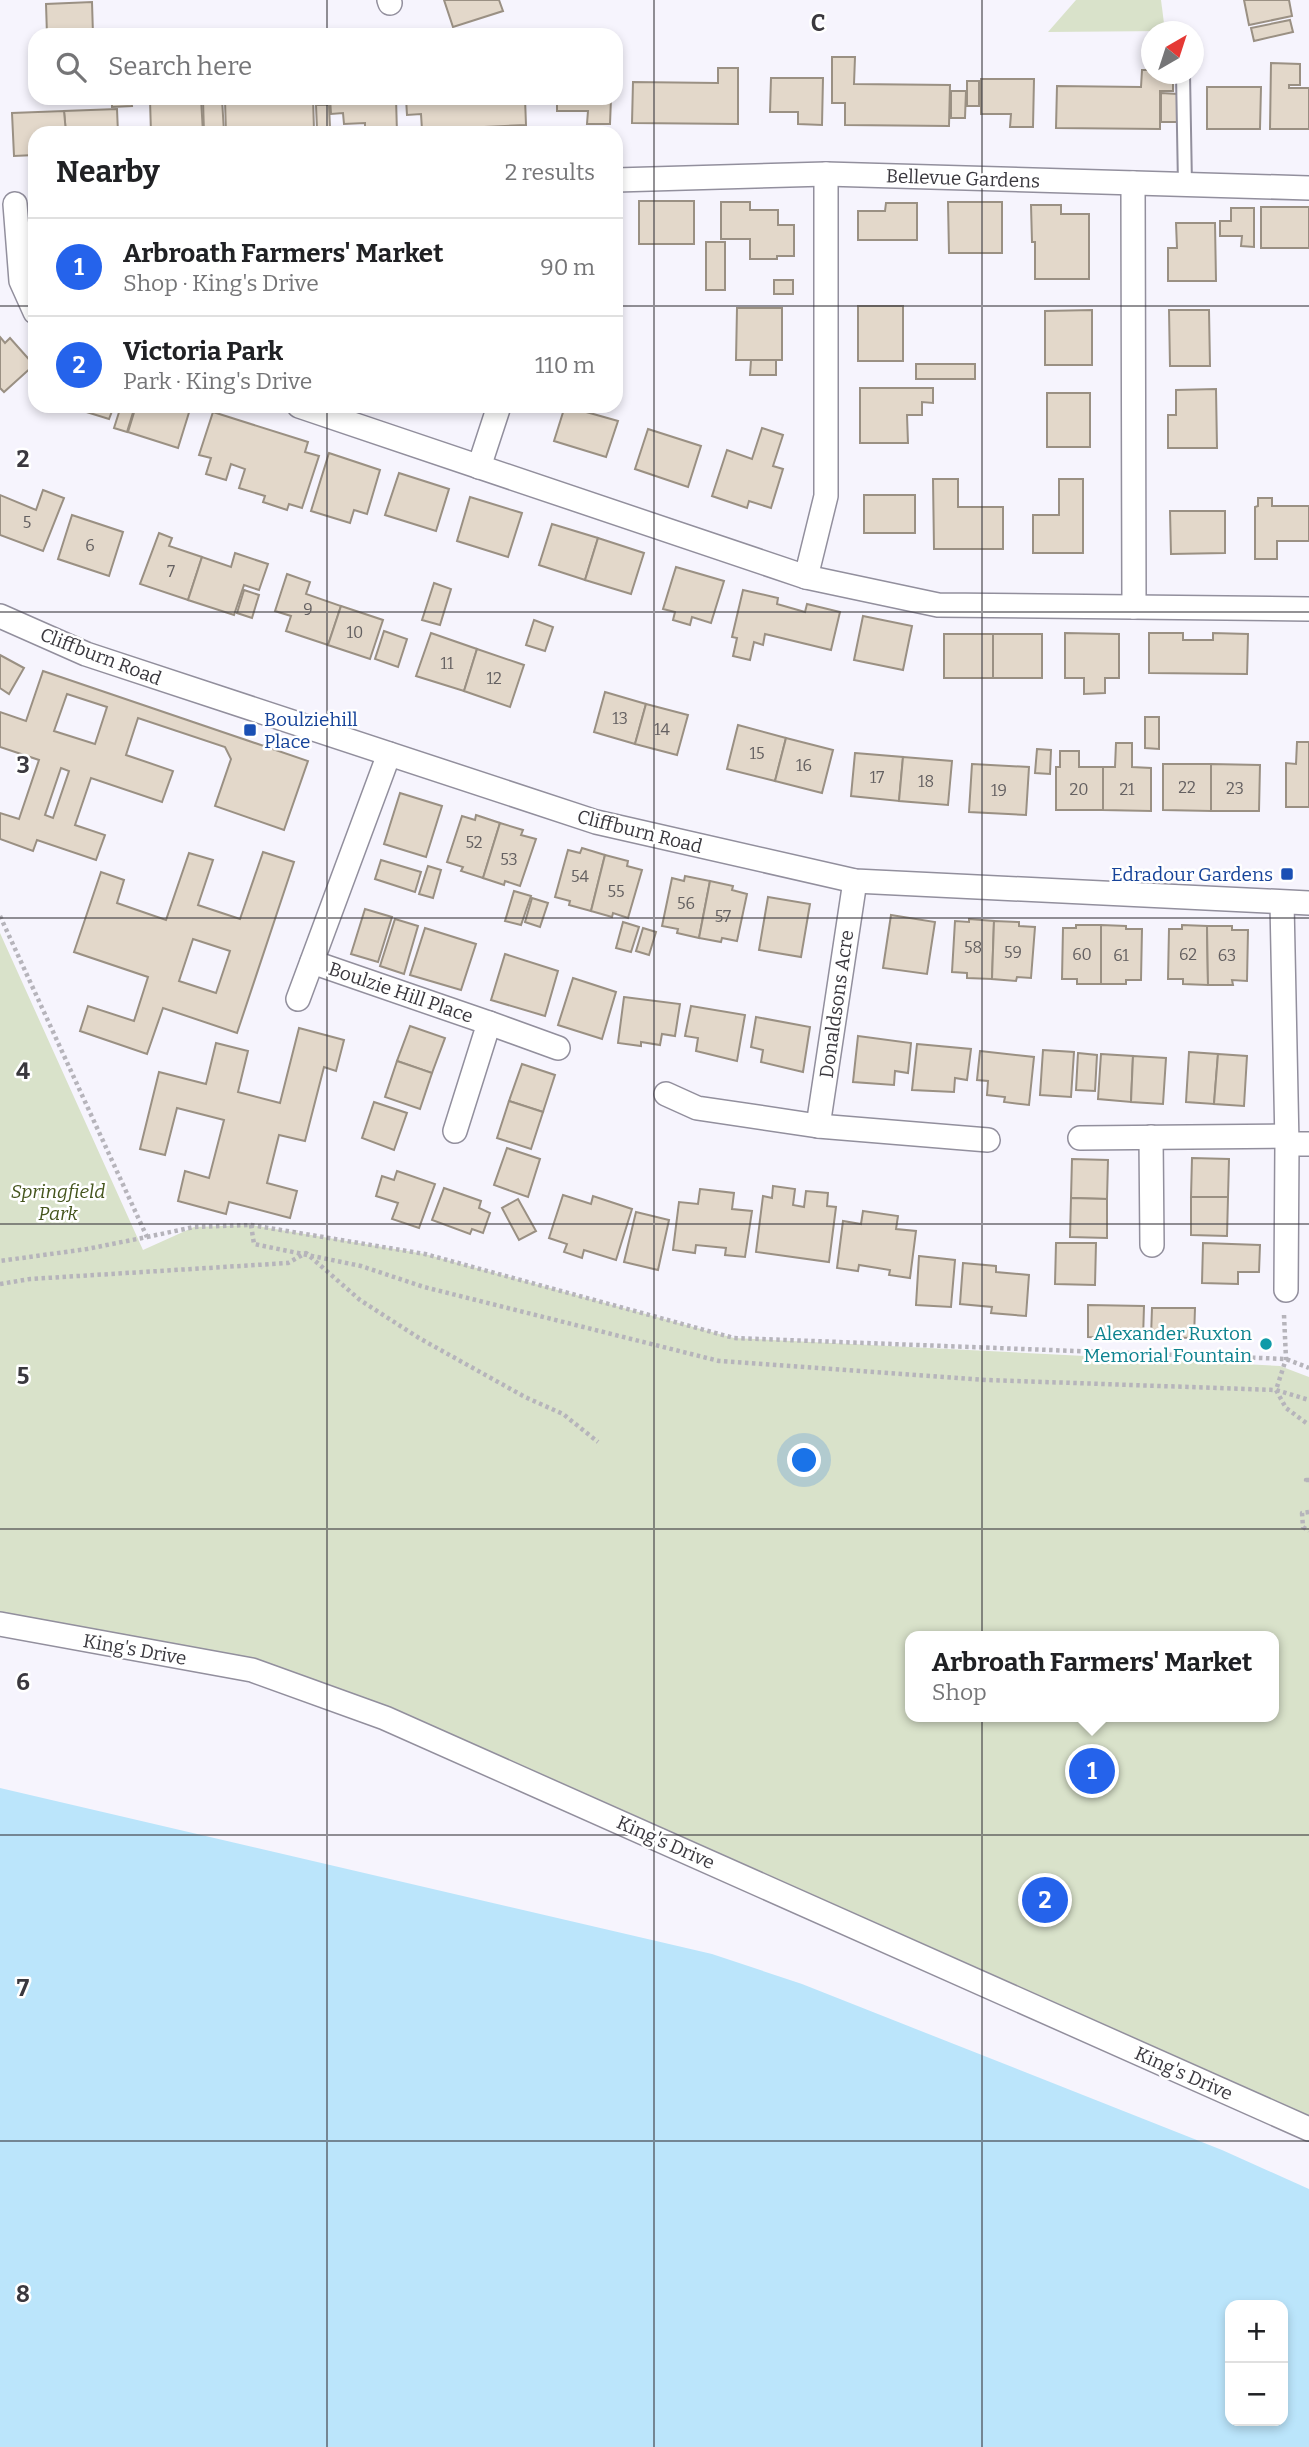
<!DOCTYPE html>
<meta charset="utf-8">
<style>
body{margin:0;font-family:Bitter,serif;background:#f2f2f2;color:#202124}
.controls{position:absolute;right:21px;bottom:21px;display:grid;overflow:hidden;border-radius:14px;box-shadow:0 4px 10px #0003}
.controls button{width:63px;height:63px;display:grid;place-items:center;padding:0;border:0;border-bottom:2px solid #e0e0e0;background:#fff;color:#202124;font:35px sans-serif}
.compass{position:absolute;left:1141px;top:21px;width:63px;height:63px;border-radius:50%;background:#fff;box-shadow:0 4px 10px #0003;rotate:39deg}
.you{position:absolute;left:805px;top:1461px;width:24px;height:24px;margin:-18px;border:5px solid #fff;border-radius:50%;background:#1a73e8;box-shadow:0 0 0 10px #1a73e833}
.badge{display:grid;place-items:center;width:46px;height:46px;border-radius:50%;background:#2563eb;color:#fff;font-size:23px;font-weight:700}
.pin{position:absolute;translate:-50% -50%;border:4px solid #fff;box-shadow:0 2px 7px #0006}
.popup{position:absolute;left:905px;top:1631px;width:374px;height:91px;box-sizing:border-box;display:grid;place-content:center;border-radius:14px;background:#fff;filter:drop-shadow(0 2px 5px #0005);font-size:23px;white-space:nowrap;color:#757577}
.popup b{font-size:26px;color:#202124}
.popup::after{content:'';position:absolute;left:50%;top:100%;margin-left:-14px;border:14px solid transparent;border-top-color:#fff}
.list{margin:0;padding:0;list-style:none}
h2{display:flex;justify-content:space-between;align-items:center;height:91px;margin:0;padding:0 28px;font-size:30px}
h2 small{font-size:23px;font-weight:400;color:#757577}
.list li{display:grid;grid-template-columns:46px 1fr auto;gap:21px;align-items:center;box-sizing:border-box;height:98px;padding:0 28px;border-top:2px solid #e0e0e0}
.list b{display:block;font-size:26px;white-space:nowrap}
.list p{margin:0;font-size:23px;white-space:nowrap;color:#757577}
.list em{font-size:23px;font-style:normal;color:#757577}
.icon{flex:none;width:38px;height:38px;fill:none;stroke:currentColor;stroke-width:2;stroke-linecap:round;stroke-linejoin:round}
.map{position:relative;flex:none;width:1309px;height:2447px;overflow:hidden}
.search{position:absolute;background:#fff;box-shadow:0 4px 10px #0003;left:28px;top:28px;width:595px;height:77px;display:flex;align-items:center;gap:18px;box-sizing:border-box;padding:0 24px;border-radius:21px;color:#757577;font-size:26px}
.panel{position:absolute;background:#fff;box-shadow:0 4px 10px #0003;left:28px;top:126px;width:595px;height:287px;border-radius:21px}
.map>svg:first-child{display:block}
.green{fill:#d9e2ca;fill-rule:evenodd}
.water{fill:#bbe5fb;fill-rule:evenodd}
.building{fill:#e3d8ca;stroke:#9a9083;stroke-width:2;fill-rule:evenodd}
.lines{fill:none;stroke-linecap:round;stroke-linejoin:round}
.service-casing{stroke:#928f9d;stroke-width:16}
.minor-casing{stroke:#928f9d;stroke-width:26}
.path{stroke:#b6b4bb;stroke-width:4.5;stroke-dasharray:3.5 3.5;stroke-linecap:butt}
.service{stroke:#fff;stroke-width:12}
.minor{stroke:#fff;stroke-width:23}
.grid{fill:none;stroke:#3a383e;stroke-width:2;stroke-opacity:0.55}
.transit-dot{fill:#1a4fb4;stroke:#fff;stroke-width:2.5}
.culture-dot{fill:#0f9aa8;stroke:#fff;stroke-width:2.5}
.labels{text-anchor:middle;stroke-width:5;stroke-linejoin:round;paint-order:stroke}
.number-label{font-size:16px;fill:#646061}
.street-label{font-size:19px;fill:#3a383e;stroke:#fff}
.transit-label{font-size:19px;fill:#164399;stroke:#fff;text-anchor:start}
.park-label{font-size:19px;font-style:italic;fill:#45551d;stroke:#fff}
.culture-label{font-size:19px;fill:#0d838f;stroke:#fff;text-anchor:end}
.grid-label{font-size:23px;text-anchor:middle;font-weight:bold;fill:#3a383e;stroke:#fff;stroke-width:5;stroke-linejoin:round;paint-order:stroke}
</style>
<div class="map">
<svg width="1309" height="2447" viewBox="0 0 1309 2447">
<rect width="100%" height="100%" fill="#f6f4fd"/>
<g class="green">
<polygon points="1076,0 1161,0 1165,31 1048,32"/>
<path d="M0 933 143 1250 194 1227 251 1225 425 1254 734 1338 1280 1366 1309 1377V2130L252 1670 0 1634ZM910 1636H1274V1717H910Z"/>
</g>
<path class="water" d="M0 1788 712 1954 802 1984 1222 2150 1309 2189V2447H0ZM1230 2305H1283V2421H1230Z"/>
<g class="building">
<polygon points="444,0 499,0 503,11 453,27"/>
<polygon points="1244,0 1289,0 1292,16 1249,25"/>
<polygon points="92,2 93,35 47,35 46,4"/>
<polygon points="1290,20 1293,32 1254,41 1251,28"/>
<polygon points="832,57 855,57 854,84 950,85 949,126 845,125 845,103 832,103"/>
<polygon points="1271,63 1300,64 1300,85 1289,85 1289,88 1309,88 1309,129 1270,129"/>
<polygon points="718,68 738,68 738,124 632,123 633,82 718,83"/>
<polygon points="1142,70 1152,70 1152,74 1173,74 1173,91 1160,91 1160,129 1056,128 1057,86 1141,87"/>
<polygon points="771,78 823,78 822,125 798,124 798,112 770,112"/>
<polygon points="981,79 1034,79 1033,127 1010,127 1011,114 981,114"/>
<rect x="967" y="81" width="12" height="25"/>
<polygon points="1207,87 1261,87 1260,129 1207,129"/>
<polygon points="951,91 966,91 965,118 951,118"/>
<polygon points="1161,93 1178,94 1177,122 1161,122"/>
<polygon points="112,98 131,98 132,106 112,107"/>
<polygon points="179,98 201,98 203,133 151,133 150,100"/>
<polygon points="313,98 314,130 295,131 295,133 226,133 225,100"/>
<polygon points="330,98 396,98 397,133 374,133 374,129 365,130 365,123 344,124 343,113 331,114"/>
<polygon points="406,98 525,98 526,125 422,130 421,114 407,115"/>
<polygon points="557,98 611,98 610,124 587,124 588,111 557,111"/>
<polygon points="222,99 224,132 204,133 203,100"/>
<polygon points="316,105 329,105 330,128 317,129"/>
<polygon points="117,109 118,133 66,133 64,111"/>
<polygon points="64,111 66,133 35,133 35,155 14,156 12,113"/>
<rect x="639" y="201" width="55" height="43"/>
<polygon points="721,202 750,202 750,210 778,210 778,225 794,225 794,256 777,256 777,259 750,259 750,239 721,239"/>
<polygon points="948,202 1002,202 1002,253 949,253"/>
<polygon points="886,203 917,203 917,240 858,240 858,211 885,211"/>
<polygon points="1031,205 1061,205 1061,214 1089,214 1089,279 1035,279 1035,242 1032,242"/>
<rect x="1261" y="207" width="48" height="41"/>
<polygon points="1231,208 1254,208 1254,247 1241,246 1242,236 1220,236 1220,221 1231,221"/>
<rect x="616" y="212" width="4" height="39"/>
<polygon points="1176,223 1215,223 1216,281 1168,281 1168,248 1177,248"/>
<rect x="706" y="242" width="19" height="48"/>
<rect x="774" y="280" width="19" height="14"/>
<rect x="858" y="306" width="45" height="55"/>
<polygon points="737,308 782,308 782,360 736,360"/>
<polygon points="1092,310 1092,365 1045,365 1045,311"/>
<polygon points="1169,310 1209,310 1210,366 1170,366"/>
<polygon points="0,337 5,343 10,338 34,365 4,392 0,388"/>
<polygon points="751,360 776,360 776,375 750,375"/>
<rect x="916" y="364" width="59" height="15"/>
<polygon points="860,388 933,388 933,403 922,402 922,415 907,415 908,443 860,443"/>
<polygon points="1216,389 1217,448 1168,448 1168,415 1176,415 1176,390"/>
<rect x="1047" y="393" width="43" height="54"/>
<polygon points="67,406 114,406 109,419"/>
<polygon points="121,406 135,406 127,432 114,428"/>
<polygon points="136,406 191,406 178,448 128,432"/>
<polygon points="565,406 618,421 606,457 554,441"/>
<polygon points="213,412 308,442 305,452 319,456 302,508 289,504 287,510 263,502 265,496 239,488 245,469 231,464 226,480 206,474 211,458 199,455"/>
<polygon points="762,428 783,435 773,466 783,469 771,508 749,501 747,508 712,496 727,450 752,459"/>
<polygon points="648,429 701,446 688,487 635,469"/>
<polygon points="329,453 380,470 367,514 354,510 350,523 311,511"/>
<polygon points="399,473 449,489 436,531 385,515"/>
<polygon points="933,479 958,479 958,507 1003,507 1003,549 934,549"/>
<polygon points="1059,479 1083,479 1083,553 1033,553 1033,515 1059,515"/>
<polygon points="43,490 64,498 43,551 0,535 0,495 36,510"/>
<rect x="864" y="495" width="51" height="38"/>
<polygon points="470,497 522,513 508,557 457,541"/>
<polygon points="1258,498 1272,498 1272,506 1309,506 1309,541 1277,541 1277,559 1255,559 1255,507 1258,506"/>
<polygon points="1170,511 1225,511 1225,553 1171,554"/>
<polygon points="72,515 123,532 109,576 58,559"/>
<polygon points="552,524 598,538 585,580 539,565"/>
<polygon points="159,533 172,538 169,546 202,557 188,600 140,584"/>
<polygon points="598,538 644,553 631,594 585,580"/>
<polygon points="235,553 268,564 259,590 244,585 234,615 188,600 202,557 231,567"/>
<polygon points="676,567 724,581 711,623 692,617 690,625 673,620 675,612 663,609"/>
<polygon points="287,574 310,582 306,594 341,606 328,645 286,631 291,616 275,611"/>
<polygon points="434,583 451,589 440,625 422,620"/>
<polygon points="244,590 259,595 252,618 237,613"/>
<polygon points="743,590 778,598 777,604 805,612 807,604 840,612 831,650 765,634 763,645 754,642 750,660 733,656 737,638 732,637"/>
<polygon points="341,606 383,620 370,659 328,645"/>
<polygon points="863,616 912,626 903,670 854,660"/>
<polygon points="534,620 553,627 545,651 526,645"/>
<polygon points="384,631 407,639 398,667 375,659"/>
<polygon points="431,633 477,649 464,691 416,676"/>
<polygon points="1065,633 1119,634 1119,678 1105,678 1105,693 1084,694 1084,678 1065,678"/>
<polygon points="1149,633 1183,633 1183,640 1213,640 1213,633 1248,634 1247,674 1149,673"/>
<rect x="944" y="634" width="49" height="44"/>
<rect x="993" y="634" width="49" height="44"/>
<polygon points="477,649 524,665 510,707 464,691"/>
<polygon points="0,655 24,668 9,694 0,688"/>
<path d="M43 671 308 761 284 830 215 806 231 759 225 747 138 718 126 755 173 771 162 802 91 778 75 825 105 835 96 860 37 840 33 851 0 839V813L19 819 39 760 0 747V712L26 721ZM67 694 107 707 95 744 54 731ZM61 768 69 771 53 818 45 815Z"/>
<polygon points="605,692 646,704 635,744 594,732"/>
<polygon points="646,704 688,715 677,755 635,744"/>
<polygon points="1145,717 1159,717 1159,749 1145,748"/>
<polygon points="738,725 786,738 775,781 727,769"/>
<polygon points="786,738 833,750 822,793 775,781"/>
<polygon points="1297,742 1309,742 1309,807 1286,807 1286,763 1296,764"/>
<polygon points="1116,743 1132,743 1132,767 1151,768 1151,811 1103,810 1103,767 1115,767"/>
<polygon points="1037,749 1051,750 1050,774 1035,773"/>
<polygon points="1060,751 1079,751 1079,767 1103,767 1103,810 1056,810 1056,767 1060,767"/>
<polygon points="855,753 903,757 899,801 851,796"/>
<polygon points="903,757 952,761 948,805 899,801"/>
<polygon points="972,764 1029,767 1026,815 969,812"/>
<polygon points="1163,764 1211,764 1211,811 1163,810"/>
<polygon points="1211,764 1260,765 1259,811 1211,811"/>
<polygon points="400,793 442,806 426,857 384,844"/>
<polygon points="476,815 500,823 483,878 461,871 463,867 447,862 462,816 475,820"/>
<polygon points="500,823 523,830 521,835 536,839 520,886 505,881 504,885 483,878"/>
<polygon points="582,848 605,855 591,911 569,905 570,901 555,897 568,850 580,853"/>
<path d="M263 852 294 862 237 1033 163 1008 147 1054 80 1031 88 1006 134 1021 148 977 74 952 101 872 124 880 117 903 166 920 189 853 213 860 198 905 240 919ZM193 939 230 951 216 993 179 981Z"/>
<polygon points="605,855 628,861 627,866 642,870 628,918 613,913 612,917 591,911"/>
<polygon points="381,860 421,872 415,892 375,879"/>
<polygon points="428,866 441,870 433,898 419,894"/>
<polygon points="685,876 710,881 699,938 677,933 678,929 662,926 672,878 684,881"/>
<polygon points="710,881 733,886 732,890 747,894 737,941 722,938 721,942 699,938"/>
<polygon points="514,891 531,896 521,925 505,921"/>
<polygon points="768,897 810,904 801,957 759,950"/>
<polygon points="532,898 548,903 540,927 525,922"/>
<polygon points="365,909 392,917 378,962 351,954"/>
<polygon points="891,915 935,922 927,974 883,968"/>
<polygon points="395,919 418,926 404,974 380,966"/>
<polygon points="969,919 994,921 992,979 967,978 967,973 952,972 955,921 969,922"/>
<polygon points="994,921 1019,922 1019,926 1035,927 1031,978 1017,977 1016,981 992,979"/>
<polygon points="623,922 639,927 631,952 616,948"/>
<polygon points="1076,925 1101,925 1101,984 1077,984 1077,979 1062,979 1063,928 1076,928"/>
<polygon points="1101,925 1126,926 1126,929 1142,929 1141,980 1126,980 1126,984 1101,984"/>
<polygon points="1182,925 1207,926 1208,985 1183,984 1183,979 1168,979 1169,929 1182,929"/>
<polygon points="1207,926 1232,926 1232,930 1248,930 1247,981 1232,980 1233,985 1208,985"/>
<polygon points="425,928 476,944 461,990 410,975"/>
<polygon points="643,928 656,932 649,955 636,951"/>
<polygon points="505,954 558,971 545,1016 491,1000"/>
<polygon points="573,978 616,992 602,1039 558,1025"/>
<polygon points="624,997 680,1004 675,1036 662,1034 660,1045 641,1042 641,1046 618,1043"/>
<polygon points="691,1006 745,1015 737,1061 696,1051 698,1038 685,1036"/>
<polygon points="756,1017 810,1027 803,1072 761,1062 763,1050 751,1047"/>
<polygon points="410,1026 445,1038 432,1073 397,1061"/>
<polygon points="299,1028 344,1040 336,1071 324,1067 305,1141 279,1135 267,1183 297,1191 290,1218 229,1202 226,1214 178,1201 185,1171 209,1178 224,1120 177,1108 165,1155 140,1149 159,1072 206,1084 216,1043 248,1051 238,1092 280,1103"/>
<polygon points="858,1036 911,1043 908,1073 895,1071 894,1085 853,1082"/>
<polygon points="917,1044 971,1049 967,1080 955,1078 954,1092 912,1090"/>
<polygon points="1043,1050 1074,1052 1071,1097 1040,1095"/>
<polygon points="980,1051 1034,1057 1029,1105 1004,1102 1005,1097 987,1095 988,1081 977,1080"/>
<polygon points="1189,1052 1218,1054 1214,1104 1186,1102"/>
<polygon points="1078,1053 1097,1055 1095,1091 1076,1090"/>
<polygon points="1101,1054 1133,1056 1131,1102 1098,1099"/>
<polygon points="1218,1054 1247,1056 1244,1106 1214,1104"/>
<polygon points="1133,1056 1166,1058 1163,1104 1131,1102"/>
<polygon points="397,1061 432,1073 420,1109 385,1097"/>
<polygon points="522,1064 555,1075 543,1112 509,1101"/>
<polygon points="509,1101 543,1112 531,1149 497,1138"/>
<polygon points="374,1102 407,1113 394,1150 362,1138"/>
<polygon points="507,1148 540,1159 528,1197 494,1185"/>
<polygon points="1192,1158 1229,1159 1228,1197 1191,1197"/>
<polygon points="1072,1159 1108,1160 1107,1199 1071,1198"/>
<polygon points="397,1171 435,1184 419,1228 392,1219 398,1203 376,1196 382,1176 394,1180"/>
<polygon points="773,1186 795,1189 793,1205 804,1207 806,1191 828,1193 827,1206 836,1207 829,1262 756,1252 763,1196 772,1198"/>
<polygon points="444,1188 481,1201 479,1208 490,1213 483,1233 472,1229 470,1234 432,1220"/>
<polygon points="700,1189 734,1193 732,1209 752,1211 745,1257 725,1255 726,1248 696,1245 695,1253 673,1250 679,1202 698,1204"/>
<polygon points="563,1195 591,1204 593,1196 632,1209 616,1260 584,1250 582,1258 564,1252 567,1244 549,1238"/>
<polygon points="1191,1197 1228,1197 1227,1236 1191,1235"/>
<polygon points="1071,1198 1107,1199 1107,1238 1070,1237"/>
<polygon points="518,1199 536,1231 519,1240 502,1208"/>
<polygon points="863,1211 898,1216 896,1229 916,1231 910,1278 889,1275 890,1270 859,1265 858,1271 837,1268 843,1221 861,1224"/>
<polygon points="636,1212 669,1220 658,1270 624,1262"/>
<polygon points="1056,1243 1096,1243 1095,1285 1055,1284"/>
<polygon points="1203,1243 1260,1245 1259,1272 1238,1272 1238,1284 1202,1283"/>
<polygon points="919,1256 955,1260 951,1307 916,1305"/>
<polygon points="963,1263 996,1266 996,1272 1029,1275 1026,1316 991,1313 992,1307 960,1304"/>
<polygon points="1088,1305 1144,1306 1143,1339 1088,1337"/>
<polygon points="1152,1308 1195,1308 1194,1338 1151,1337"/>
</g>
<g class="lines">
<g class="service-casing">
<polyline id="service" points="1183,74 1185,185"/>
</g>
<g class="minor-casing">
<g id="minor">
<polyline points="389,0 390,3"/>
<polyline points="616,180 826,174 1309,188"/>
<polyline points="1133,183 1134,607"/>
<polyline points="15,204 21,281 35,312"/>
<polyline points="299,406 806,577 938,605 1309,609"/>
<polyline points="479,467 499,406"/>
<polyline points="806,577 826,496 826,174"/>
<polyline points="0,616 86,654 596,822 855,881 1309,903"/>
<polyline points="1282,903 1287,1144 1286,1290"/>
<polyline points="312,962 489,1023 455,1131"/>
<polyline points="298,999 389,754"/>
<polyline points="489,1023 558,1048"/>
<polyline points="666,1094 697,1108 818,1126 988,1140"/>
<polyline points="818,1126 855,881"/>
<polyline points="1151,1137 1152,1245"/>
<polyline points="1080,1138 1287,1136"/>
<polyline points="1287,1144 1309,1144"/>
<polyline points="0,1624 252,1670 385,1718 1309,2129"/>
</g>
</g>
<g class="path">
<polyline points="0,916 147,1237 87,1249 0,1261"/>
<polyline points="251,1225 254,1244 361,1266 424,1287 719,1361 987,1380 1276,1390 1286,1408 1309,1425"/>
<polyline points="147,1237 194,1227 251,1225 425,1254 734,1338 1286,1359 1309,1368"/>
<polyline points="0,1284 30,1279 288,1263 306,1253 360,1300 419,1338 525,1397 563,1414 598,1442"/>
<polyline points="1284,1315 1286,1359 1276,1390 1309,1400"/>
<polyline points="1309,1480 1306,1480 1309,1482"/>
<polyline points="1309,1512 1302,1513 1303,1527 1309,1531"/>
</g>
<use href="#service" class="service"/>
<use href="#minor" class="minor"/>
</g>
<path class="grid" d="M327 0V35M654 0V2447M982 0V2447M327 98V133M0 306H35M616 306H1309M327 406V2447M0 612H1309M0 918H1309M0 1224H1309M0 1529H1309M0 1835H1309M0 2141H1309"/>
<g class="transit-dot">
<rect x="243" y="723" width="14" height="14" rx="3.5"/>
<rect x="1280" y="867" width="14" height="14" rx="3.5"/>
</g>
<circle class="culture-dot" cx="1266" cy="1344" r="7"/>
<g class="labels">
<g class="number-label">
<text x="27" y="528">5</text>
<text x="90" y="551">6</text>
<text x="171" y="577">7</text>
<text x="308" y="615">9</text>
<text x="355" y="638">10</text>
<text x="447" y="669">11</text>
<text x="494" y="684">12</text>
<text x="620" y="724">13</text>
<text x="662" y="735">14</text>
<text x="757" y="759">15</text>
<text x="804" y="771">16</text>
<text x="877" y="783">17</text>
<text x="926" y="787">18</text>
<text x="1187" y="793">22</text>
<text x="1235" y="794">23</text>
<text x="1079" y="795">20</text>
<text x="1127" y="795">21</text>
<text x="999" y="796">19</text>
<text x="474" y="848">52</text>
<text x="509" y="865">53</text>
<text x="580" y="882">54</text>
<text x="616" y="897">55</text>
<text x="686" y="909">56</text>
<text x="723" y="922">57</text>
<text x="973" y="953">58</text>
<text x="1013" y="958">59</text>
<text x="1082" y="960">60</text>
<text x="1188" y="960">62</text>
<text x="1121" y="961">61</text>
<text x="1227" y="961">63</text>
</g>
<g class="street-label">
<text transform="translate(963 178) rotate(2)" y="7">Bellevue Gardens</text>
<text transform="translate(101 656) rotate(21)" y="7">Cliffburn Road</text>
<text transform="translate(640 831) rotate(14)" y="7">Cliffburn Road</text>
<text transform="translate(401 992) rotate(19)" y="7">Boulzie Hill Place</text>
<text transform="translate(836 1004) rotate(-82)" y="7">Donaldsons Acre</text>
<text transform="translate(135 1649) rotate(10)" y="7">King's Drive</text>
<text transform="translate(666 1842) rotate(24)" y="7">King's Drive</text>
<text transform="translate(1184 2073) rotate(24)" y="7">King's Drive</text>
</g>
<g class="transit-label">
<text x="264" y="726">Boulziehill<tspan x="264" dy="22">Place</tspan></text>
<text x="1273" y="881" text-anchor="end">Edradour Gardens</text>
</g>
<g class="park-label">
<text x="58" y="1198">Springfield<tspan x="58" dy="22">Park</tspan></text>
</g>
<g class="culture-label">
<text x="1252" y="1340">Alexander Ruxton<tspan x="1252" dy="22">Memorial Fountain</tspan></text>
</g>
</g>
<g class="grid-label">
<text x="818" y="31">C</text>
<text x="23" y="467">2</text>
<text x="23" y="773">3</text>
<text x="23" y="1079">4</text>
<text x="23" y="1384">5</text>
<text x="23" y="1690">6</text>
<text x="23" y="1996">7</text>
<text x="23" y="2302">8</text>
</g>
</svg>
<div class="controls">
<button>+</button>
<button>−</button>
</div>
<svg class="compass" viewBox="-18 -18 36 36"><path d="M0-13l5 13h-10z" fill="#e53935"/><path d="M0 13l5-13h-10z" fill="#757577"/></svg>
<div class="you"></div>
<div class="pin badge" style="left:1092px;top:1771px">1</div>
<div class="popup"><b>Arbroath Farmers' Market</b>Shop</div>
<div class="pin badge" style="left:1045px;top:1900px">2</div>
<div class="search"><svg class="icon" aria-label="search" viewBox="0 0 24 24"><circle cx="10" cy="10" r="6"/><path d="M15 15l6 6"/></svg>Search here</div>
<section class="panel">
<h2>Nearby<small>2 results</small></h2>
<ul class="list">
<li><span class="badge">1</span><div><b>Arbroath Farmers' Market</b><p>Shop · King's Drive</p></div><em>90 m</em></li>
<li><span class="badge">2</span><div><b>Victoria Park</b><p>Park · King's Drive</p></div><em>110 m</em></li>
</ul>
</section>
</div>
